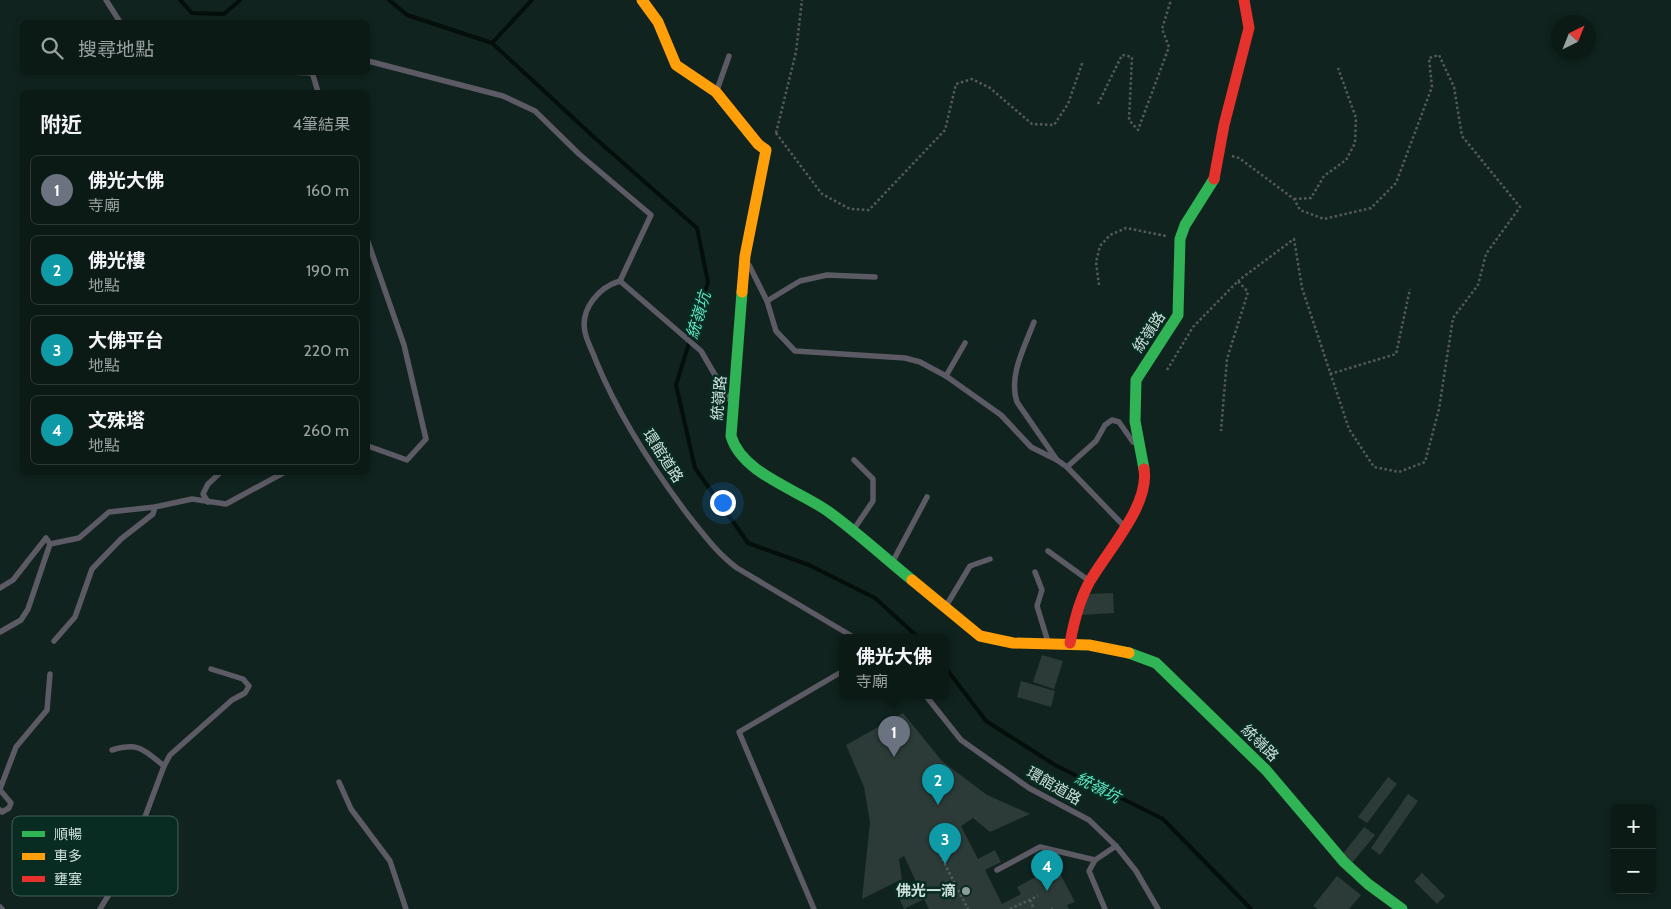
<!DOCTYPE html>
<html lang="zh-TW">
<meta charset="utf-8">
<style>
body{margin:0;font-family:Cabin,"Noto Sans TC",sans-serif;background:#1a2723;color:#f1f3f6}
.controls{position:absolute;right:15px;bottom:15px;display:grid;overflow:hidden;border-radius:8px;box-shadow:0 2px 8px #0003}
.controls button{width:45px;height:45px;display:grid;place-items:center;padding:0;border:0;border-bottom:1px solid #2c3835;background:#0c1a16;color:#f1f3f6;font:25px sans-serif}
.compass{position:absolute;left:1551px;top:15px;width:45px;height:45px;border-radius:50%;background:#0c1a16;box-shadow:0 2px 8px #0003;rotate:43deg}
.you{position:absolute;left:722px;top:502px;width:18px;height:18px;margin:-12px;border:4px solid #fff;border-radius:50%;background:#1a73e8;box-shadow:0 0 0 8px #1a73e833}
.badge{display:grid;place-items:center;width:32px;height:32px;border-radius:50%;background:#8c9e98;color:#fff;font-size:16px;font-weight:700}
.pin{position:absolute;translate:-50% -41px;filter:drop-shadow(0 1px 2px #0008)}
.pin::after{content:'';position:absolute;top:26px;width:18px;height:15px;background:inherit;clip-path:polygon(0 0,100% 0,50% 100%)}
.popup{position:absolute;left:839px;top:634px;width:110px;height:65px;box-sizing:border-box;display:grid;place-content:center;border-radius:8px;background:#0c1a16;filter:drop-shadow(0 1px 4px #0005);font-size:16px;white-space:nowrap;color:#9aa1a1}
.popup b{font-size:19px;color:#f1f3f6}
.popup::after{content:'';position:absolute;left:50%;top:100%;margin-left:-10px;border:10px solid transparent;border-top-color:#0c1a16}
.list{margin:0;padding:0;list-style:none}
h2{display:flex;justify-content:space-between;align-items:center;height:65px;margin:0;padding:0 20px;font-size:21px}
h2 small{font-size:16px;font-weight:400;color:#9aa1a1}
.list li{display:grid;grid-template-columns:32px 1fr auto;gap:15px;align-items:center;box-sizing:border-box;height:70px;margin:0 10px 10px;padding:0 10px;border:1px solid #2c3835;border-radius:8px}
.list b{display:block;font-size:19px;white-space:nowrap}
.list p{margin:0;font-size:16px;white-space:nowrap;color:#9aa1a1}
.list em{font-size:16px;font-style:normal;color:#9aa1a1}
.icon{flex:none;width:28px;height:28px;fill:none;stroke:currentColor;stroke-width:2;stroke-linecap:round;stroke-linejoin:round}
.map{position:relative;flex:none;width:1671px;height:909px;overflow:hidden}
.search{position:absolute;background:#0c1a16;box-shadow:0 2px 8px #0003;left:20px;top:20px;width:350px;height:55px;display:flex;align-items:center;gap:12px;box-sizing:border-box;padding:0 18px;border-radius:8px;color:#9aa1a1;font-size:19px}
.panel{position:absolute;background:#0c1a16;box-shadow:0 2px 8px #0003;left:20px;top:90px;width:350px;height:385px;border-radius:8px}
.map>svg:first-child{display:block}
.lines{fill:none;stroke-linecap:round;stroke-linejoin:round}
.stream{stroke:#040f0b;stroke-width:4}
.building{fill:#2c3b37}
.path{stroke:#55595d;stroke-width:2.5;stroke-dasharray:2.5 2.5;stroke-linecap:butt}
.lane{stroke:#5c5a64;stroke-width:5.5}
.fast{stroke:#30b455;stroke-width:11}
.slow{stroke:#ff9f0a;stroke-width:11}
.jam{stroke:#e5322d;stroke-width:11}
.poi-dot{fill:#8c9e98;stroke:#082b22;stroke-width:2}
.labels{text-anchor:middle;stroke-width:5;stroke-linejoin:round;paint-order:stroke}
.street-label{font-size:15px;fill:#cee0da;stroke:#082b22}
.poi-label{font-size:15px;font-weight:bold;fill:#cee0da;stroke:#082b22;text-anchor:end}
.water-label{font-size:16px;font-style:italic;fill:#5fe4c2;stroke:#082b22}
.key{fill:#082b22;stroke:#436159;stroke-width:1}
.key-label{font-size:14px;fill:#cee0da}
</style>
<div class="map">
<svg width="1671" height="909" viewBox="0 0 1671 909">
<rect width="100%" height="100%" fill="#10231e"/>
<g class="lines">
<g class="stream">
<polyline points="180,0 192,13 224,14 240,0"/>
<polyline points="389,0 407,15 492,43 596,139 697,228 708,282 676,385 695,468 748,543 809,565 875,598 919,638"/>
<polyline points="492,43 532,0"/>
<polyline points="945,667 986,721 1055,765 1163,819 1251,909"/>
</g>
</g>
<g class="building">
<polygon points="1113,593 1114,613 1080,615 1087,594"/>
<polygon points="1042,655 1063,661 1054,689 1033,682"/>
<polygon points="1021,681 1055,691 1051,707 1017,697"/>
<polygon points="903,713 942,761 987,795 1030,814 990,832 973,818 961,826 978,859 995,850 1001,862 985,870 1002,904 1021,894 1017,887 1056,866 1075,902 1067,905 1069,909 929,909 924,899 904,909 899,898 919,888 904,856 899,859 902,879 862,899 870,822 864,787 846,745"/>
<polygon points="1388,777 1397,784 1367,823 1358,817"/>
<polygon points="1408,794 1418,801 1380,855 1371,848"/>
<polygon points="1364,827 1375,835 1352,863 1342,855"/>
<polygon points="1422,873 1445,896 1437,904 1414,881"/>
<polygon points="1337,876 1361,895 1349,909 1318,909 1313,906"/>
</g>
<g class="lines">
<g class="path">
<polyline points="1098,104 1122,55 1132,57 1129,120 1138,130 1169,47 1162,29 1171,0"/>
<polyline points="776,133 822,194 850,209 869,210 945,130 956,84 972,79 990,88 1032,124 1054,125 1068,104 1083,61"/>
<polyline points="776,133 796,52 802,0"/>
<polyline points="1232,156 1239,158 1294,199 1300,210 1324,219 1371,208 1396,183 1432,87 1429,58 1439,55 1454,87 1462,136 1520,207 1486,254 1478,285 1453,318 1439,409 1425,462 1399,472 1374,467 1349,429 1302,288 1294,239 1238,281"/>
<polyline points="1294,199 1311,198 1324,176 1346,160 1355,143 1356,118 1338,68"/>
<polyline points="1099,285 1096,262 1100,246 1110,235 1126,228 1166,236"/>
<polyline points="1167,370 1193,327 1238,281 1248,292 1227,359 1221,431"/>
<polyline points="1330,374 1396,354 1410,289"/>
<polyline points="933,841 968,909"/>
<polyline points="1030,900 1034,909"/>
<polyline points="1010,909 1038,896"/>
<polyline points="1051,909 1053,909"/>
</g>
<g class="lane">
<polyline points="106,0 120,22"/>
<polyline points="368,61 503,96 535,111 579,154 651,215 620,281"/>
<polyline points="289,72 311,73"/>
<polyline points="312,72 318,92"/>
<polyline points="717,90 729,56"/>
<polyline points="368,242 404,345 426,439 407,460 368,446"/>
<polyline points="749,265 767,301 776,331 795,351 905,358 920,362 946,376 1001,415 1031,447 1057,460"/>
<polyline points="767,301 800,281 827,275 875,277"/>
<path d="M1034 322C1025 346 1008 376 1017 402L1057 460 1067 467 1096 441 1105 425 1112 420 1119 422 1133 442"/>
<polyline points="946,376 965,343"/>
<path d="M729 399 701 351 620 281C599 287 580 309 585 332 587 342 593 352 596 361 619 417 652 467 688 515 704 535 717 553 737 568L855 638"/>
<polyline points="1067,467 1123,525"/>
<polyline points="208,502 203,494 208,484 221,472"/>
<polyline points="854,529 873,501 873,479 854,460"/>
<polyline points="1048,551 1088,580"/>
<polyline points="893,561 927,497"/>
<polyline points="1035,572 1042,590 1037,606 1048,642"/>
<polyline points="0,588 13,580 46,538 50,544"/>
<polyline points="946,606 970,566 990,559"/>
<polyline points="0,632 21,620 28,609 50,544 79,538 109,512 155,507 192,499 226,504 285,472"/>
<polyline points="54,641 75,617 92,569 121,539 153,514 155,507"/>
<polyline points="926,696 961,740 1029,788 1089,820 1116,846 1136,871 1158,909"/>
<path d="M112 750C139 742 143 749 164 766L170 755 232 700 245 693 249 686 243 679 211 669"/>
<polyline points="339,782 351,809 390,861 406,909"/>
<polyline points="0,789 16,747 47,710 50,674"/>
<polyline points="0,790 11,803 9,808 2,812 0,810"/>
<polyline points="997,870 1040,847 1095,860"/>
<polyline points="0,907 2,909"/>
<polyline points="100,909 127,865 164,766"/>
<polyline points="814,909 739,732 843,671"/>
<polyline points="1105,909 1089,871 1095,860 1116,846"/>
</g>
<g class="fast">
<path d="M742 292 731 436C742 474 799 490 829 512 858 533 885 558 912 580"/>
<polyline points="1144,469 1135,421 1136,380 1178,315 1180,239 1185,225 1214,179"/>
<polyline points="1129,653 1156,663 1266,770 1344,862 1368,884 1402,909"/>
</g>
<g class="slow">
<polyline points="642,0 658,22 676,65 716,92 758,144 766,150 745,256 742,292"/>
<polyline points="912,580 980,636 1013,643 1089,645 1129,653"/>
</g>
<g class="jam">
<polyline points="1214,179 1224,125 1249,28 1244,0"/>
<path d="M1070 643C1074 621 1079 600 1090 581 1108 550 1150 505 1144 469"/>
</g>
</g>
<circle class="poi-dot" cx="966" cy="891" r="5"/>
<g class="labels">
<g class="street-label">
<text transform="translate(1149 332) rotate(-56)" y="5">統嶺路</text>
<text transform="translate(719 398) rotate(-85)" y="5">統嶺路</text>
<text transform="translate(663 456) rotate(57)" y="5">環館道路</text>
<text transform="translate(1260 743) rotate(45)" y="5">統嶺路</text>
<text transform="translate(1054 786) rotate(30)" y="5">環館道路</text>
</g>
<g class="poi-label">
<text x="956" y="896">佛光一滴</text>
</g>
<g class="water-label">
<text transform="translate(698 315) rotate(-73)" y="6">統嶺坑</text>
<text transform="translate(1098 787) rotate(27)" y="6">統嶺坑</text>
</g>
</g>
<rect x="12" y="816" width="166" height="80" rx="8" class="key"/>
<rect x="22" y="831" width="23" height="6" fill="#30b455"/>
<rect x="22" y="853" width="23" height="7" fill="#ff9f0a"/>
<rect x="22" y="876" width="23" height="6" fill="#e5322d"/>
<g class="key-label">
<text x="54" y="839">順暢</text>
<text x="54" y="861">車多</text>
<text x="54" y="884">壅塞</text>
</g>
</svg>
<div class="controls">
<button>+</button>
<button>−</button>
</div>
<svg class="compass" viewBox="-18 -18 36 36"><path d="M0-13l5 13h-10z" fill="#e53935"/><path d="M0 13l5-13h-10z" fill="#9aa1a1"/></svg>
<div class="you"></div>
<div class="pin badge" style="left:894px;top:757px;background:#6b7280">1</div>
<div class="popup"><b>佛光大佛</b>寺廟</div>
<div class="pin badge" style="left:938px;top:805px;background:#0f9aa8">2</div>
<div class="pin badge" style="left:945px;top:864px;background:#0f9aa8">3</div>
<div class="pin badge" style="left:1047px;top:891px;background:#0f9aa8">4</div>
<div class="search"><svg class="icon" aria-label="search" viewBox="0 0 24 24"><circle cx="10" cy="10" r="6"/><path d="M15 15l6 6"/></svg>搜尋地點</div>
<section class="panel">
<h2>附近<small>4筆結果</small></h2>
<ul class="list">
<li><span class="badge" style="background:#6b7280">1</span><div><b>佛光大佛</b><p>寺廟</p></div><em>160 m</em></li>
<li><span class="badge" style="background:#0f9aa8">2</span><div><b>佛光樓</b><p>地點</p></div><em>190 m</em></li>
<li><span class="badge" style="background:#0f9aa8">3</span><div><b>大佛平台</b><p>地點</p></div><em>220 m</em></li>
<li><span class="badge" style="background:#0f9aa8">4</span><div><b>文殊塔</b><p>地點</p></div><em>260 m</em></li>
</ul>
</section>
</div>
